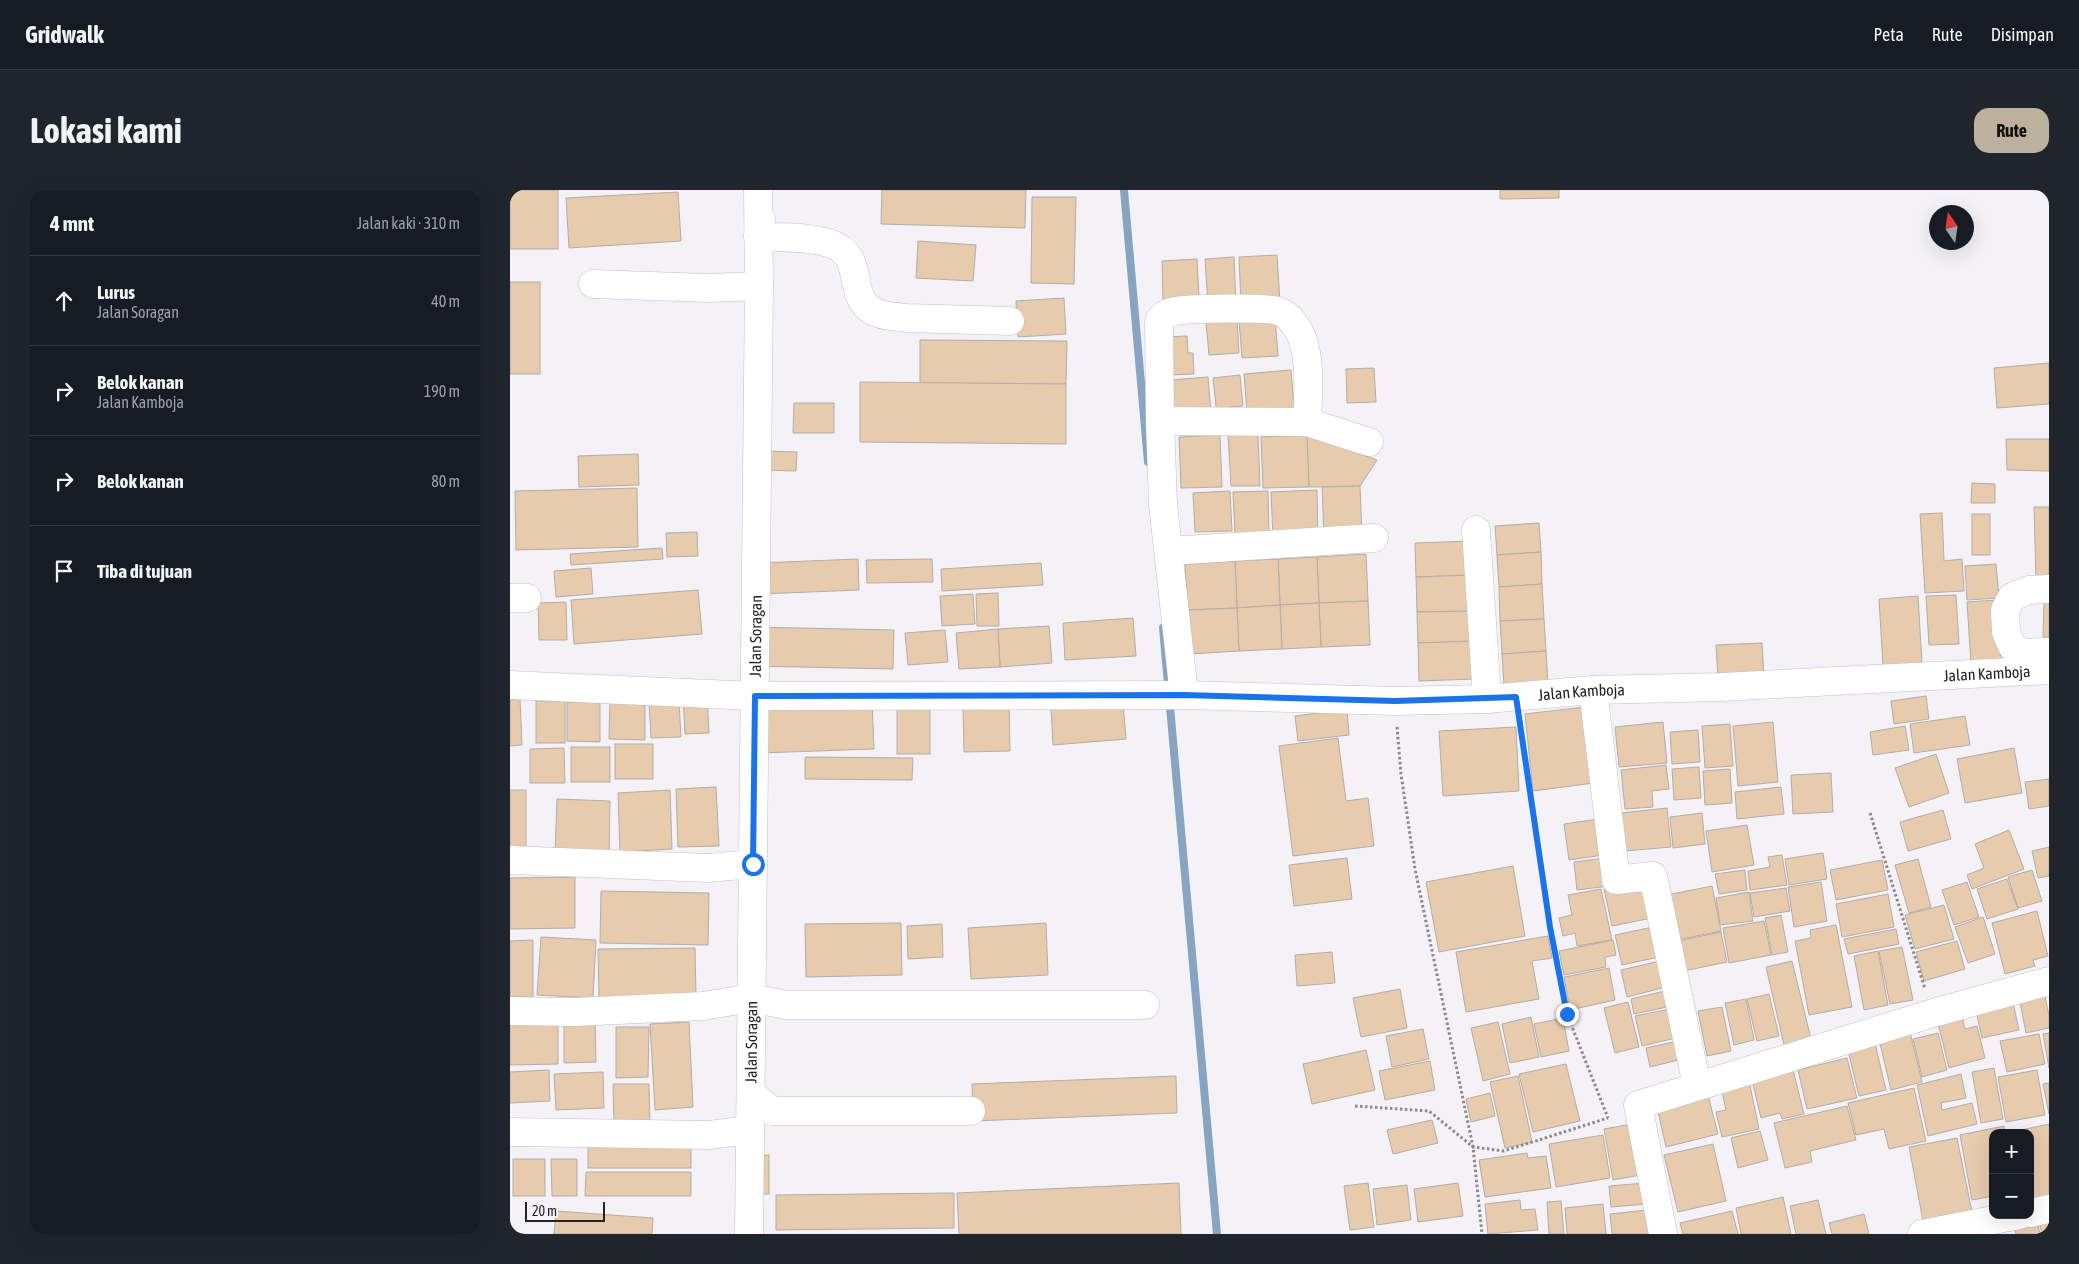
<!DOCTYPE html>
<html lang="id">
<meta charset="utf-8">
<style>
body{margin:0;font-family:"Asap Condensed",sans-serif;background:#20242c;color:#f1f3f6}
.controls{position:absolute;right:15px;bottom:15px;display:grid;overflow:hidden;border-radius:10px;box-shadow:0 5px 20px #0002}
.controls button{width:45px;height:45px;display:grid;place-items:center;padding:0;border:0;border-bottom:1px solid #363941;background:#171b24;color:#f1f3f6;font:25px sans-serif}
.compass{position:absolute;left:1419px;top:15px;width:45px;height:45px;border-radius:50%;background:#171b24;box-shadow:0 5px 20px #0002;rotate:347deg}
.scale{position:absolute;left:15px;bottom:12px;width:80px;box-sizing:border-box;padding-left:5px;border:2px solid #232224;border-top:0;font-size:14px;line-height:18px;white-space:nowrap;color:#232224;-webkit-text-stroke:4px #f4f2f6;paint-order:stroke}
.stop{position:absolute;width:15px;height:15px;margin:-11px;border:4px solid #1a73e8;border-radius:50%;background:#fff}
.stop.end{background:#1a73e8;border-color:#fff;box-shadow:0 1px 5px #0008}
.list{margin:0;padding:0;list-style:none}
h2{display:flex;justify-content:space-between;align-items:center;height:65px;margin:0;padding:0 20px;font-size:21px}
h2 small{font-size:16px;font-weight:400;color:#9ea1a6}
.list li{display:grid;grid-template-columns:32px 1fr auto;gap:15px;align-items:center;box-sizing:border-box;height:90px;padding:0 20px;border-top:1px solid #363941}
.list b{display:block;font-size:19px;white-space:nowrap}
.list p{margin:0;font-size:16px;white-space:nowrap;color:#9ea1a6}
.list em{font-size:16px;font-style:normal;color:#9ea1a6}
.icon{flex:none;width:28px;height:28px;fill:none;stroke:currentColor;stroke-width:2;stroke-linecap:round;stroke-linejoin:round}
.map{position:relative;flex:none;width:1539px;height:1044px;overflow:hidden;border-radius:15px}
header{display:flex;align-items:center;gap:30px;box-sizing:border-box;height:70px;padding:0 25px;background:#171b24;border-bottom:1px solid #363941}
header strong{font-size:24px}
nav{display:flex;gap:28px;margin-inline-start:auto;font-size:18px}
.intro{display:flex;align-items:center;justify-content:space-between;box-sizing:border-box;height:120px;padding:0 30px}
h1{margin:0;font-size:35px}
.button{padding:12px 22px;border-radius:15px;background:#bbb19d;color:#111;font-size:18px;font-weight:700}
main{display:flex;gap:30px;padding:0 30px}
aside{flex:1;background:#171b24;border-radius:15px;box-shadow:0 5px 20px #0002}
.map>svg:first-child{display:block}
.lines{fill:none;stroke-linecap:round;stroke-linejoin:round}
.stream{stroke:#89a4c1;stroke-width:8}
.building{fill:#e8caad;stroke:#b1adaa}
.minor-casing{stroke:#c1bfc3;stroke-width:29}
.path{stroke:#8b898c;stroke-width:3;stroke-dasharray:2.5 2.5;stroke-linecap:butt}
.minor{stroke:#fff;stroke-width:28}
.route{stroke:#1a73e8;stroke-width:6}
.labels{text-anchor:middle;stroke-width:5;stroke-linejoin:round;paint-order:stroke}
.street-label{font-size:16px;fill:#232224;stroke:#f4f2f6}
</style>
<header>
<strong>Gridwalk</strong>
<nav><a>Peta</a><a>Rute</a><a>Disimpan</a></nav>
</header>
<div class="intro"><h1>Lokasi kami</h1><a class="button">Rute</a></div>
<main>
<aside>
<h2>4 mnt<small>Jalan kaki · 310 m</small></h2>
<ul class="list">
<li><svg class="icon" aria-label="ahead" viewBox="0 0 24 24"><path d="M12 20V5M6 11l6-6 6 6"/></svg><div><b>Lurus</b><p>Jalan Soragan</p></div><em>40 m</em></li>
<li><svg class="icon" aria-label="right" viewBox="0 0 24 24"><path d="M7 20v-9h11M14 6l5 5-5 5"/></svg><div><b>Belok kanan</b><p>Jalan Kamboja</p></div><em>190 m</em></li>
<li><svg class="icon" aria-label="right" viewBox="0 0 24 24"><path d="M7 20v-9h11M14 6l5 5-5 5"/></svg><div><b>Belok kanan</b></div><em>80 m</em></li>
<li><svg class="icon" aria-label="arrive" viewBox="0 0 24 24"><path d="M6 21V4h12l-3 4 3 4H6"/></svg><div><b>Tiba di tujuan</b></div></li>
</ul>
</aside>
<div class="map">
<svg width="1539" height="1044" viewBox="0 0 1539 1044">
<rect width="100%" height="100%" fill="#f4f2f6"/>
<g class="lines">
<g class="stream">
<polyline points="614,0 638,272"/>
<polyline points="653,438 707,1044"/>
</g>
</g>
<g class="building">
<rect x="0" y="0" width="48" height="59"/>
<polygon points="372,0 516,0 515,38 371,34"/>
<polygon points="990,0 1049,0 1049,8 990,9"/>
<polygon points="168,2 171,51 59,58 56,8"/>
<polygon points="522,7 566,7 564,94 521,93"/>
<polygon points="408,51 466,55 463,91 406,88"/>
<polygon points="767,65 770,112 731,114 729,67"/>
<polygon points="724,67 726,115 698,116 695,69"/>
<polygon points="687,69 689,108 653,110 652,71"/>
<rect x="0" y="92" width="30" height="92"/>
<polygon points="554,108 556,144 508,147 506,111"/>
<polygon points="765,127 768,166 732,168 729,130"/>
<polygon points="727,129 729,163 699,165 696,132"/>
<polygon points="677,146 678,163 683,163 684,184 658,185 656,147"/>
<polygon points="410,150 557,151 556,194 410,193"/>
<polygon points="1539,173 1539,214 1487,218 1484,178"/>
<polygon points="864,178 866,212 837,213 836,179"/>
<polygon points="781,180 784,218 737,223 734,184"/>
<polygon points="730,185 733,216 719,217 720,223 707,225 703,188"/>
<polygon points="698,187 701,224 662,219 660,190"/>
<polygon points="350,192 556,194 556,254 350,252"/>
<polygon points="284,213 324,213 324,243 283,243"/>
<polygon points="748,244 750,296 721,296 718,245"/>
<polygon points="710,245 712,297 671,298 669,247"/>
<polygon points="797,245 867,270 850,296 799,297"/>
<polygon points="797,245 799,297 753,298 751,247"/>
<polygon points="1496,249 1539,249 1539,281 1497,280"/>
<polygon points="251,261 287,262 286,281 251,280"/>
<polygon points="128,264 129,295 69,297 68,266"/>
<polygon points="1462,293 1485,294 1485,313 1461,313"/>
<polygon points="850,296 852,346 814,348 812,297"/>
<polygon points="127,298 128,357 6,360 5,301"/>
<polygon points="807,300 808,346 763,348 761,302"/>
<polygon points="720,301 722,341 685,342 683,303"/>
<polygon points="758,301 759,343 725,344 723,302"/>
<polygon points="1524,317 1539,317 1539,391 1526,391"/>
<polygon points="1432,323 1434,371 1452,369 1454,401 1415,403 1410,324"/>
<rect x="1462" y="324" width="18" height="41"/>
<polygon points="1029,333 1031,362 987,365 985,336"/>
<polygon points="187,342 188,366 157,367 156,343"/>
<polygon points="961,351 962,385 906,387 905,353"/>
<polygon points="152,358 153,369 61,375 60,364"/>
<polygon points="1031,362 1032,394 989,397 987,365"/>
<polygon points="856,364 858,411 809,413 807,367"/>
<polygon points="807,367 809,413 770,415 768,369"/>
<polygon points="348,369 349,400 250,404 249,373"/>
<polygon points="422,369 423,392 357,393 356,370"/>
<polygon points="768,369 770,415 727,418 725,371"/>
<polygon points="725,371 727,418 678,420 675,374"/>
<polygon points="531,373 533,395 432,401 431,379"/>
<polygon points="1486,374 1489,408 1457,410 1455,376"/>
<polygon points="81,378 83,404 46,407 44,381"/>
<polygon points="962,385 963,421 907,422 906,387"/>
<polygon points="1032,394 1034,429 990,431 989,397"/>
<polygon points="188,400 192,444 64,454 61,410"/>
<polygon points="488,403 489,436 467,436 466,404"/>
<polygon points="463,404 465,434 432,436 430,406"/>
<polygon points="1446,405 1449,454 1419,455 1416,406"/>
<polygon points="1408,406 1412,474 1373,476 1369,409"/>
<polygon points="1487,410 1491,472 1461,474 1457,412"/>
<polygon points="858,411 860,455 811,457 809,413"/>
<polygon points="1534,411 1539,411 1539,447 1533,447"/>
<polygon points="56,412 57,450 29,450 28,413"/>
<polygon points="809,413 811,457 772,459 770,415"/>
<polygon points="770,415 772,459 729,461 727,418"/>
<polygon points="727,418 729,461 680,464 678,420"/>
<polygon points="963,421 964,451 908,453 907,422"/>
<polygon points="623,428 626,466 555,470 553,433"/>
<polygon points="1034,429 1036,461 992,464 990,431"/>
<polygon points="539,436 542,473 490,477 488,439"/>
<polygon points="242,437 384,440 383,479 241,476"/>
<polygon points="488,439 490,477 449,479 446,443"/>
<polygon points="435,440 438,472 398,475 395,443"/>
<polygon points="964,451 965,489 909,491 908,453"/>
<polygon points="1252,453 1254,486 1208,488 1206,455"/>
<polygon points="1036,461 1038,493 994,496 992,464"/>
<polygon points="173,506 197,506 199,543 175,544"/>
<polygon points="1416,506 1419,529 1384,534 1381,511"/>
<polygon points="10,509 12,555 0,556 0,510"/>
<polygon points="100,510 135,510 135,550 99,549"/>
<polygon points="362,510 364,559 249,563 247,514"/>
<rect x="26" y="511" width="29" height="42"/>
<polygon points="169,511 171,547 141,548 139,512"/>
<polygon points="499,511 500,561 454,562 453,512"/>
<polygon points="57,512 90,512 90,552 57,551"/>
<polygon points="613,512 616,549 543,555 541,518"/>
<rect x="387" y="515" width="33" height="49"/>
<polygon points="1075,517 1084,593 1023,601 1015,524"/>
<polygon points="837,519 839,545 788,551 785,526"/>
<polygon points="1455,526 1460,555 1404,563 1400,534"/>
<polygon points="1153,532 1157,573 1109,577 1105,537"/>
<polygon points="1263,532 1268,592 1228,596 1223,536"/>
<polygon points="1220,534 1223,576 1195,578 1192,536"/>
<polygon points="1395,536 1399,560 1363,565 1360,542"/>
<polygon points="1006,537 1009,601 933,606 929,541"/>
<polygon points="1188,540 1190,572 1162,574 1160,542"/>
<polygon points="828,548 836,611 858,608 864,656 783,666 769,556"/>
<rect x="105" y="554" width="38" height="35"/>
<rect x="61" y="557" width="39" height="35"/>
<polygon points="54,558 55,593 20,593 20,559"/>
<polygon points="1504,558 1512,603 1455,613 1447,569"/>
<polygon points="1426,564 1439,603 1399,617 1385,578"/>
<polygon points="295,567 403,568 402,590 295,589"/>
<polygon points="1156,575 1159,599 1142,601 1143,617 1115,619 1111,580"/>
<polygon points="1189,577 1191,608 1164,610 1162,579"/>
<polygon points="1220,579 1222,613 1195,615 1193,581"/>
<polygon points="1321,583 1323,622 1283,624 1281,585"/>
<polygon points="1539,589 1539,616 1519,619 1515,592"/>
<polygon points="206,597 209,656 168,657 166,599"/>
<polygon points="1271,597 1274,624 1227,629 1225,602"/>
<rect x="0" y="600" width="16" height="58"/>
<polygon points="160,600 162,659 110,662 108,603"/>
<polygon points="47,609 100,611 99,666 45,665"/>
<polygon points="1157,618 1161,657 1115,661 1111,623"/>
<polygon points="1433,620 1441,649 1398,661 1390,632"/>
<polygon points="1192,623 1195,654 1163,658 1160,627"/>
<polygon points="1095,628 1100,664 1059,670 1054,634"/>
<polygon points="1237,635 1244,675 1202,682 1196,641"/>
<polygon points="1499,640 1514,679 1462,699 1457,685 1474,678 1465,654"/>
<polygon points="1539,657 1539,686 1528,688 1522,661"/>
<polygon points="1313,663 1317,689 1279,695 1275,669"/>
<polygon points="1272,665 1277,695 1240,700 1238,681 1260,677 1258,667"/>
<polygon points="837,668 842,709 784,716 779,675"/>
<polygon points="1095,668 1099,696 1067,700 1064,672"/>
<polygon points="1408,669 1421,717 1399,723 1385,675"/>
<polygon points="1372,670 1378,700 1326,710 1320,680"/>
<polygon points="1003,676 1015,746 929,762 916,692"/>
<polygon points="1235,680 1237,700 1209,704 1205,684"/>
<polygon points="1522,680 1532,711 1508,718 1498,687"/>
<polygon points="65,687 65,738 0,739 0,688"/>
<polygon points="1497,689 1508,719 1477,729 1467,699"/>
<polygon points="1134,691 1142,728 1102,736 1094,699"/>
<polygon points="1311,692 1317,731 1284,737 1278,697"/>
<polygon points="1457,692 1469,727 1444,735 1432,700"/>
<polygon points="1202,696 1211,741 1161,751 1152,706"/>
<polygon points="1276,698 1280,721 1244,727 1240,703"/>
<polygon points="1091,699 1102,750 1067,756 1065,743 1053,746 1049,728 1062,725 1058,705"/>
<polygon points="91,701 199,703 198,755 90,753"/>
<polygon points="1239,702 1243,731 1210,735 1206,708"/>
<polygon points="1378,704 1384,737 1332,747 1326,714"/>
<polygon points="1434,715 1444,749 1405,759 1395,725"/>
<polygon points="1527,721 1538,766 1523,770 1525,776 1495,784 1482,733"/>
<polygon points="1271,725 1278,762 1262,765 1255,728"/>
<polygon points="1473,727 1485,764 1458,773 1445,737"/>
<polygon points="1254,731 1261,765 1219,773 1213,738"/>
<polygon points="391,733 392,785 296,787 295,734"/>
<polygon points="536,733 538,785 461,789 458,738"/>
<polygon points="432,734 433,767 398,769 397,736"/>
<polygon points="1326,735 1342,817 1299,825 1285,751 1301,748 1300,740"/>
<polygon points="1143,737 1149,767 1112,775 1105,745"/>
<polygon points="1386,739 1389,754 1338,764 1334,749"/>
<polygon points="1211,742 1217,772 1169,782 1163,752"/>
<polygon points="1038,746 1042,768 1022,771 1029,809 956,822 946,762"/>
<polygon points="31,747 86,750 83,808 27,805"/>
<polygon points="23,750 23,807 0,807 0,751"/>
<polygon points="1103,750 1106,765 1095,767 1096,777 1054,785 1049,761"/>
<polygon points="1447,751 1455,779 1414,791 1406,762"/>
<polygon points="1392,757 1403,810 1380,814 1369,761"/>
<polygon points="185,758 186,806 89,807 88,759"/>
<polygon points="1368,761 1378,815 1354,820 1344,766"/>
<polygon points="822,762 825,793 787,796 785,765"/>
<polygon points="1150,771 1156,797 1117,807 1111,780"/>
<polygon points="1282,771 1301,849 1274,855 1256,777"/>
<polygon points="1099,778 1105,810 1060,820 1054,787"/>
<polygon points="1533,797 1539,826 1539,838 1516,843 1508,802"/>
<polygon points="890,799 897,838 851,847 843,808"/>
<polygon points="1159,800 1162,816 1124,824 1121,809"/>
<polygon points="1259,804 1269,846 1247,851 1237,809"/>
<polygon points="1502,808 1509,840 1472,848 1465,816"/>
<polygon points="1236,809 1244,850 1224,855 1215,813"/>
<polygon points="1118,812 1129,857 1105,863 1094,818"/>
<polygon points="1212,817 1221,861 1197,866 1188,821"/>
<polygon points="1165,818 1170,847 1132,856 1125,826"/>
<polygon points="1451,822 1455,839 1467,836 1475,868 1439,878 1427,829"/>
<polygon points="1021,827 1029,867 1000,873 992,834"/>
<polygon points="1053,828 1059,861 1031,867 1024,834"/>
<polygon points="85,829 86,872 54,873 54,830"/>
<polygon points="0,831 48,831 48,874 0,875"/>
<polygon points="179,832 183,917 145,920 140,834"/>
<polygon points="988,832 1000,884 973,891 961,838"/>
<polygon points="106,837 139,837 138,887 106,888"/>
<polygon points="913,839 919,869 882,877 876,846"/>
<polygon points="1400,842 1412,892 1381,900 1369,849"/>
<polygon points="1428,843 1437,880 1412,887 1403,849"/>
<polygon points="1539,843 1539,878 1533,844"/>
<polygon points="1529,844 1535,874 1497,882 1490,851"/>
<polygon points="1364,849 1376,900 1349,906 1337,856"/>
<polygon points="1172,850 1176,868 1140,877 1136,858"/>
<polygon points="856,860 865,900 802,914 793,874"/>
<polygon points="1337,868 1347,908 1297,919 1288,880"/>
<polygon points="920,871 925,900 875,910 869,881"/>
<polygon points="1056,874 1070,931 1023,942 1009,884"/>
<polygon points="1282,876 1294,924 1272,929 1270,923 1251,928 1241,886"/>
<polygon points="1484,878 1493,929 1471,933 1462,882"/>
<polygon points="39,880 40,911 0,913 0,882"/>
<polygon points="1527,880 1535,925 1496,932 1488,887"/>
<polygon points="93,882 94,918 46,920 44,884"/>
<polygon points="1451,884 1456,908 1431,913 1432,920 1462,913 1467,934 1418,946 1407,895"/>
<polygon points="666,886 667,923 463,931 462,894"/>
<polygon points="1008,886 1022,952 995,958 980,892"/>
<polygon points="1239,891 1249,939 1212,947 1206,922 1216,920 1211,897"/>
<polygon points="1539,893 1539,924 1533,894"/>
<polygon points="103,894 139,894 140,935 104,936"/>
<polygon points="1404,898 1416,951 1379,959 1374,939 1346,945 1338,913"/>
<polygon points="980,903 985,926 961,932 956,909"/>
<polygon points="1198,905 1208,944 1156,957 1147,917"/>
<polygon points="1337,916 1346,950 1300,961 1302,972 1275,978 1264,933"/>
<polygon points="922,930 928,953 883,964 877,940"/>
<polygon points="1128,933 1136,984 1103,990 1094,939"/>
<polygon points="1539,934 1539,1007 1520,1011 1520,943 1497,943"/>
<polygon points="1494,936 1495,943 1483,943 1483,1006 1462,1010 1450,945"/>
<polygon points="1250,941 1258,970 1228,978 1221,948"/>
<polygon points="1093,945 1100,988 1046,997 1039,954"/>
<polygon points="1447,948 1463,1027 1414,1036 1399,957"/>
<rect x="78" y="951" width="103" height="27"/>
<polygon points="1203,954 1216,1011 1168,1022 1154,965"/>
<polygon points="1017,963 1018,968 1036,966 1041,998 975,1007 969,970"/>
<rect x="232" y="965" width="27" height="39"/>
<rect x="3" y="969" width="32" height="37"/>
<polygon points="41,969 67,969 67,1006 42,1006"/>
<polygon points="76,982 181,982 181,1006 75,1006"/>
<polygon points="669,993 671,1044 449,1044 447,1003"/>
<polygon points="858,993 864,1037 840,1040 834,996"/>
<polygon points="948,993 953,1026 908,1032 904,999"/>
<polygon points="1135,993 1137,1014 1101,1017 1099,996"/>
<polygon points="897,995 901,1030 867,1035 863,999"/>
<polygon points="444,1003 444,1038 266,1040 266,1005"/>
<polygon points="1273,1007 1281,1044 1231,1044 1226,1018"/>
<polygon points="1010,1010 1011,1020 1025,1019 1028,1040 978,1044 975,1014"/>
<polygon points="1308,1010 1316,1044 1286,1044 1280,1016"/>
<polygon points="1051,1011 1054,1044 1039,1044 1037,1012"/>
<polygon points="1093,1014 1096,1044 1057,1044 1055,1018"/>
<polygon points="1146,1019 1139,1044 1102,1044 1100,1024"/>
<polygon points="46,1021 143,1028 142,1044 44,1044"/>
<polygon points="1222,1021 1228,1044 1173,1044 1170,1033"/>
<polygon points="1354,1024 1359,1044 1322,1044 1319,1033"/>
<polygon points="1527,1030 1530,1044 1506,1044 1503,1035"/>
<polygon points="1539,1030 1539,1044 1532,1044 1529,1032"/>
</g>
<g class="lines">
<g class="minor-casing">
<g id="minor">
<path d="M251 29 248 47C270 47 314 46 331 59 352 74 339 108 363 121 372 126 386 127 397 128L500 131"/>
<polyline points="83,94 198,98 249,96"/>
<polyline points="650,231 797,232 859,252"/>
<polyline points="966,340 977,509"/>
<polyline points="659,361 864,348"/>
<polyline points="1539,399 1519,400 1502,407 1495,420 1496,442 1502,456 1512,463 1539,462"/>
<polyline points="0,408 17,408"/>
<path id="s1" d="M0 495 245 506 674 505 885 511 977 509 1083 500 1212 497 1539 480"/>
<polyline points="1083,500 1106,690 1143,686 1187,896"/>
<path d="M674 505 653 314 650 231 649 131C652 127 655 123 661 122 674 118 756 117 768 121 775 123 781 129 785 135 803 159 798 204 797 232"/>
<polyline points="0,670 198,678 243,674"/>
<polyline points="0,821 65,822 193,816 241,808 276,815 635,815"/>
<polyline points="241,903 262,921 461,921"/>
<polyline points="0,942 199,945 240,940"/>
<polyline points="1520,1023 1539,1019"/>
<path id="s2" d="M239 1044 249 96 248 0"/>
<polyline points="1153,1044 1128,915 1423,823 1539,791"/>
<polyline points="1412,1044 1509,1025"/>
</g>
</g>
<g class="path">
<polyline points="1010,533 1040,737 1057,824 1098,928"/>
<polyline points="887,537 891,584 905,679 963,957 972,1044"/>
<polyline points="1360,623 1415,799"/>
<polyline points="845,916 919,921 963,957 994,961 1098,928"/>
</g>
<use href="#minor" class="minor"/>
</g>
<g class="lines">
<polyline class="route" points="243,674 245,506 674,505 885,511 1006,507 1040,737 1057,824"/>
</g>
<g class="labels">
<g class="street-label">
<text dy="6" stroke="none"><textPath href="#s2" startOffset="598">Jalan Soragan</textPath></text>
<text dy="6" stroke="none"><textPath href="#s1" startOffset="1478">Jalan Kamboja</textPath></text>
<text dy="6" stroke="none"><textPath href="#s1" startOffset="1072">Jalan Kamboja</textPath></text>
<text dy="6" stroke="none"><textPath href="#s2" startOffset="192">Jalan Soragan</textPath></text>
</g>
</g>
</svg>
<div class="controls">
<button>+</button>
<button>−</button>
</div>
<svg class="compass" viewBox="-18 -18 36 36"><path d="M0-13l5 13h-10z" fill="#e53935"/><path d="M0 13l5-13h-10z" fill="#9ea1a6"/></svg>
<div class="scale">20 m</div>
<div class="stop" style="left:243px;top:674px"></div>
<div class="stop end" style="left:1057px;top:824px"></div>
</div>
</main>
